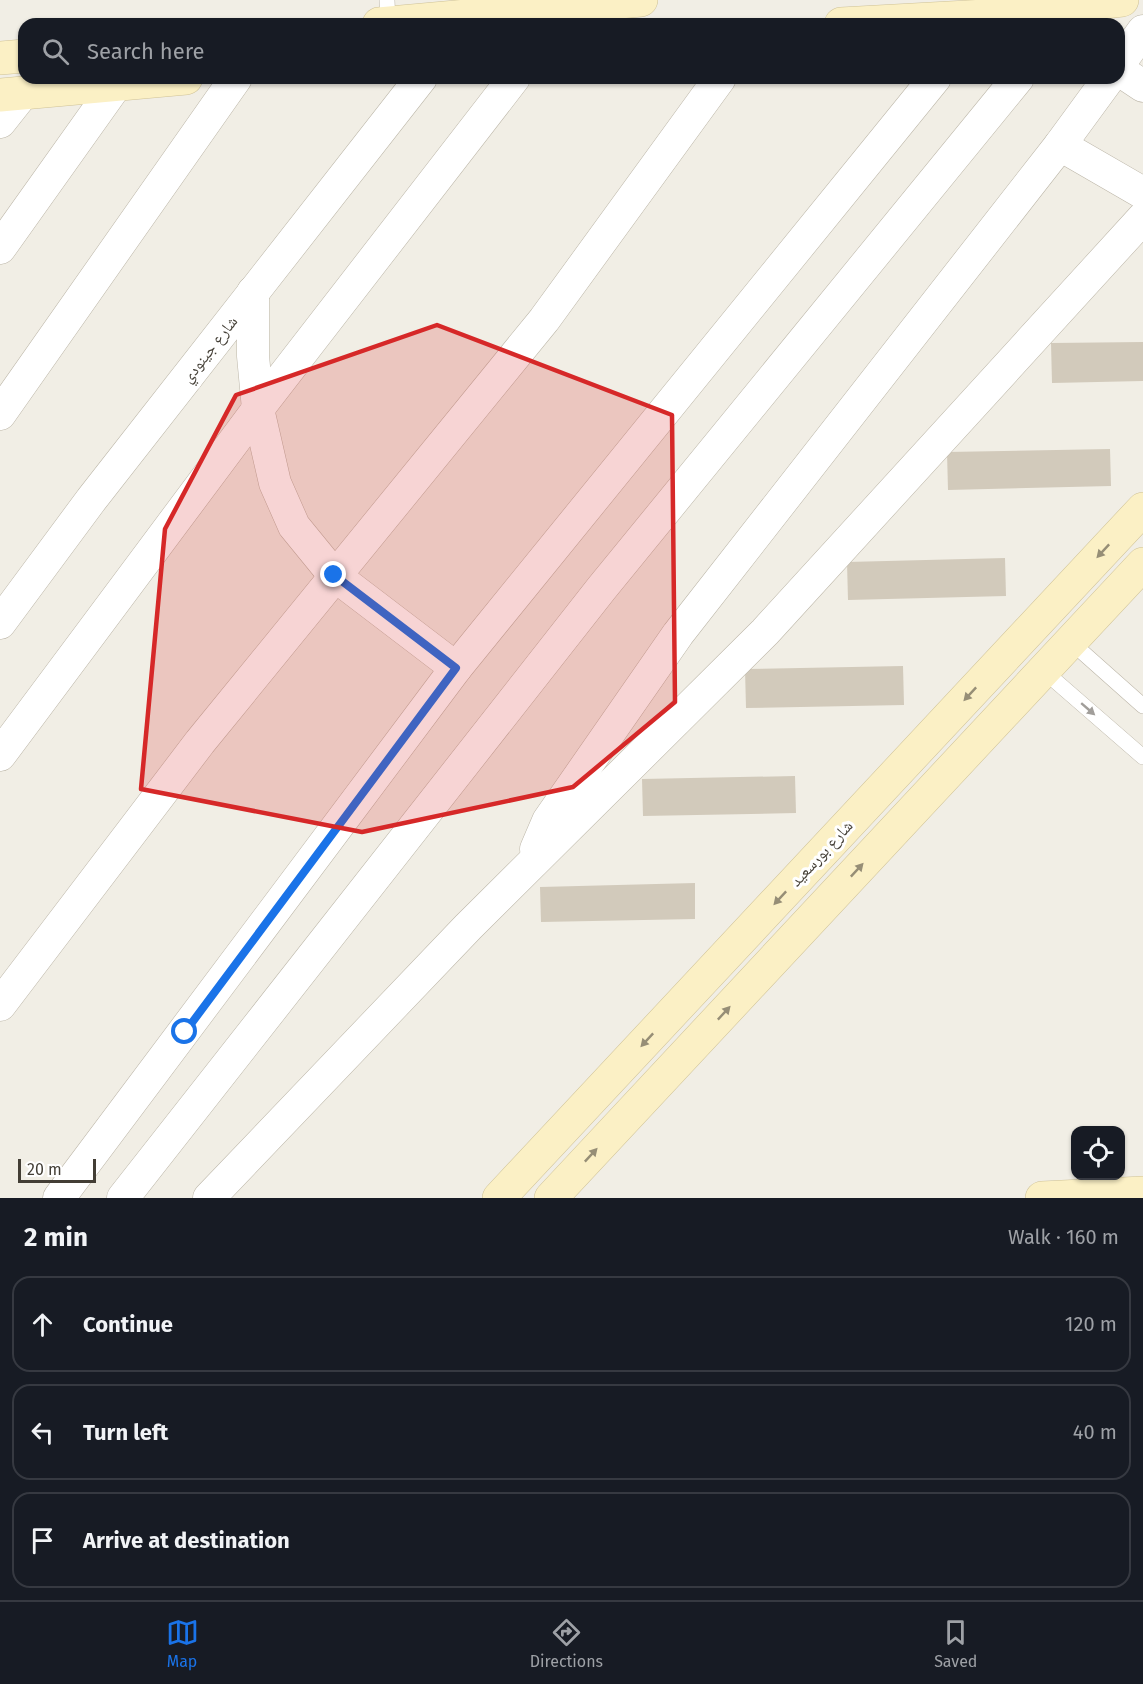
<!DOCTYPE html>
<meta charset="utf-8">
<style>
body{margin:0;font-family:"Fira Sans","Noto Naskh Arabic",sans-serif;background:#20242c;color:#f1f3f6}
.controls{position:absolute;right:18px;bottom:18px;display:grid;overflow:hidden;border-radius:12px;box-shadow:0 2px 4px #0004}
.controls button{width:54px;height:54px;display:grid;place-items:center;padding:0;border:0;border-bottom:2px solid #363941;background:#171b24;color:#f1f3f6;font:30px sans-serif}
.scale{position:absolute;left:18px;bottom:15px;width:78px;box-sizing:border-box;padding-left:6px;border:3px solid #433e35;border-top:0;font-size:16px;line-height:21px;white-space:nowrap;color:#433e35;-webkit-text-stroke:4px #fff;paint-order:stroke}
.stop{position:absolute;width:18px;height:18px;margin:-14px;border:4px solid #1a73e8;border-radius:50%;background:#fff}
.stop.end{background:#1a73e8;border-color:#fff;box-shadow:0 2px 6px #0008}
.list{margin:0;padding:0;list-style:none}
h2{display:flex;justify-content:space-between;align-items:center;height:78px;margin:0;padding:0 24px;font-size:26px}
h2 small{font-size:20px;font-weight:400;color:#9ea1a6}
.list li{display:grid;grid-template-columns:39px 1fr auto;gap:18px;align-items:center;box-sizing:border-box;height:96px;margin:0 12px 12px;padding:0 12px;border:2px solid #363941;border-radius:18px}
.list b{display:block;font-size:22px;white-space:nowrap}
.list em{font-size:20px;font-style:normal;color:#9ea1a6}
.icon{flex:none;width:33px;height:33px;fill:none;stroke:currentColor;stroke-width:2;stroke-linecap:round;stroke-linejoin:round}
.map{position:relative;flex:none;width:1143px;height:1198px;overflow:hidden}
.search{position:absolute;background:#171b24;box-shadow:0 2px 4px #0004;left:18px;right:18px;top:18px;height:66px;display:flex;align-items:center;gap:15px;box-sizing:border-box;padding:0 21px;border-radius:18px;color:#9ea1a6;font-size:22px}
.sheet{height:402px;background:#171b24}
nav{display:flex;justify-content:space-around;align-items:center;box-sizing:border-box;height:84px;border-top:2px solid #363941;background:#171b24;font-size:16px;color:#9ea1a6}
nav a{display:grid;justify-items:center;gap:3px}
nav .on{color:#1a73e8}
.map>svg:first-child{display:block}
.building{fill:#d2cabb}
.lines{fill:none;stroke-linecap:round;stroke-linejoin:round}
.service-casing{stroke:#bcb6a8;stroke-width:16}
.minor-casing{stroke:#bcb6a8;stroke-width:33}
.secondary-casing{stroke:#cfc297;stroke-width:34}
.service{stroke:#fff;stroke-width:15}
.minor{stroke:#fff;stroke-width:32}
.secondary{stroke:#fbf0c5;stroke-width:33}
.oneway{fill:#968e76}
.oneway2{fill:#a19e9a}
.route{stroke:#1a73e8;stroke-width:8}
.marked{fill:#d62828;fill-opacity:0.2;stroke:#d62828;stroke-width:4.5;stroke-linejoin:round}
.labels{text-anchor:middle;stroke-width:6;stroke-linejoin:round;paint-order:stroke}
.street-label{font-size:16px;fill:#433e35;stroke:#fff}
</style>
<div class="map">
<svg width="1143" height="1198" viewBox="0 0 1143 1198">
<rect width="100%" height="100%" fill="#f1eee5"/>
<g class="building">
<polygon points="1143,342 1143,381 1052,383 1051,343"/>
<polygon points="1110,449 1111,486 948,490 947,452"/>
<polygon points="1005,558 1006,596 848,600 847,562"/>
<polygon points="903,666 904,705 746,708 745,669"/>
<polygon points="795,776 796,813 643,816 642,779"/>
<polygon points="695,883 695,919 541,922 540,887"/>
</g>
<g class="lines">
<g class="service-casing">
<g id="service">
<polyline points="387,0 388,24"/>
<polyline points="1071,642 1143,706"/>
<polyline points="1044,671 1143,757"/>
</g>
</g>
<g class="minor-casing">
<g id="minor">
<polyline points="1119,64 1143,31"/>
<polyline points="1119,70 1143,86"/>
<polyline points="0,122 23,93"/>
<polyline points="1060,145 1143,193"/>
<polyline points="0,248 116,85"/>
<polyline points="253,292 253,356 258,409 275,483 294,526 334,575 456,668"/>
<polyline points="0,414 236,78"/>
<polyline points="0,623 91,500 421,78"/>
<polyline points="0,755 258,409 514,78"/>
<polyline points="536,849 548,821 678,634 1060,145 1109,78"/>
<polyline points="0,1005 200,742 544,320 720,78"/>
<polyline points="59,1198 456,668 935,78"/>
<polyline points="123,1198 601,589 1018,78"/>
<polyline points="209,1198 468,927 765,632 1143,218"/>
</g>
</g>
<g class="secondary-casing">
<g id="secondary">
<polyline points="379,24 641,0"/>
<polyline points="841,24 985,16 1122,0"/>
<polyline points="0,58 24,56"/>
<polyline points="0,95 186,78"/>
<polyline points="499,1198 1143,509"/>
<polyline points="551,1198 1143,564"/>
<polyline points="1042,1198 1143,1193"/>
</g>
</g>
<use href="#service" class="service"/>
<use href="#minor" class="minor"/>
<use href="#secondary" class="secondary"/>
</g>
<defs><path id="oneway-solid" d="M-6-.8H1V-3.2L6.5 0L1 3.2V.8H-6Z" transform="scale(1.5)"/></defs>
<g class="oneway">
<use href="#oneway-solid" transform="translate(1103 551) rotate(133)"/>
<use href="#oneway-solid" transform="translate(970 694) rotate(133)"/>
<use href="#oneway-solid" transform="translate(857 870) rotate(-47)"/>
<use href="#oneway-solid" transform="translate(780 898) rotate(133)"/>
<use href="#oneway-solid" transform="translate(724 1013) rotate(-47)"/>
<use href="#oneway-solid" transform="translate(647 1040) rotate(133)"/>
<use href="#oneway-solid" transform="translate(591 1155) rotate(-47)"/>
</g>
<use class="oneway2" href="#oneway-solid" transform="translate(1088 709) rotate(41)"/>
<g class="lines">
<polyline class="route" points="185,1032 456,668 334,575"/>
</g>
<path class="marked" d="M437 325 672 415 675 702 573 787 362 832 141 789 165 529 236 395Z"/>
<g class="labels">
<g class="street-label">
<text transform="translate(209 349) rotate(-52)" y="6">شارع جينودي</text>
<text transform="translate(821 853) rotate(-47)" y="6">شارع بورسعيد</text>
</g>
</g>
</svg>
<div class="controls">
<button><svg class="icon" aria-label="locate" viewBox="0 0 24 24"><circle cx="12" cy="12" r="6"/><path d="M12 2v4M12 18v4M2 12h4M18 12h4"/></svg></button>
</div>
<div class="scale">20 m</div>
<div class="stop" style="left:185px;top:1032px"></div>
<div class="stop end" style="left:334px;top:575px"></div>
<div class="search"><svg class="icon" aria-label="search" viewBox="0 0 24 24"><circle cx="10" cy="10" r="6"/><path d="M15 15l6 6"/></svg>Search here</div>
</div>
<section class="sheet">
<h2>2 min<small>Walk · 160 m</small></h2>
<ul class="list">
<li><svg class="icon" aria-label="ahead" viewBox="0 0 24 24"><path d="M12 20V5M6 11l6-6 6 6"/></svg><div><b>Continue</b></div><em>120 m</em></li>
<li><svg class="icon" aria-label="left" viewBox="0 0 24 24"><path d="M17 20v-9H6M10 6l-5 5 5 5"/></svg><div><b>Turn left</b></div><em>40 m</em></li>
<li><svg class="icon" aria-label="arrive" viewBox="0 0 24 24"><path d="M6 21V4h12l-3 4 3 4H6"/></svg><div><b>Arrive at destination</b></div></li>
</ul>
</section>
<nav>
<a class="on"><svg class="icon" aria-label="map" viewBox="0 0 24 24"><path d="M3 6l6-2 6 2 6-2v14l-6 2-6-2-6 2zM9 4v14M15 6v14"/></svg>Map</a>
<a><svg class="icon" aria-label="directions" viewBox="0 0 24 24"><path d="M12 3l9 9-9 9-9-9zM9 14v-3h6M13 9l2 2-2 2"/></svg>Directions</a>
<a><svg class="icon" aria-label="saved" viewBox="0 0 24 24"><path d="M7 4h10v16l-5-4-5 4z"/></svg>Saved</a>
</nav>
